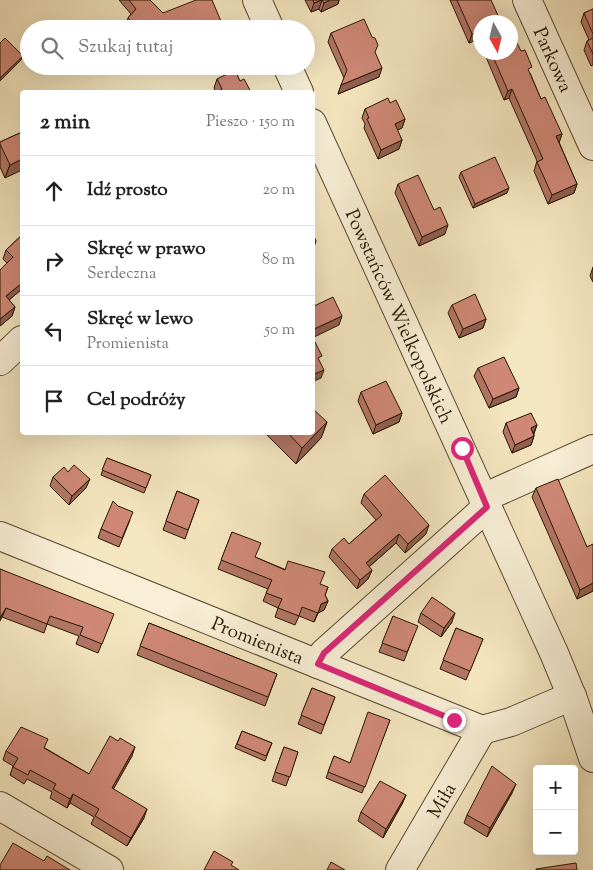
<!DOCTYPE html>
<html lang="pl">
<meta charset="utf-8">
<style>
body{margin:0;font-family:"Sorts Mill Goudy",serif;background:#f6f6f6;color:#222}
.controls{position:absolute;right:15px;bottom:15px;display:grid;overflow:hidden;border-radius:5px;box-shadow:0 5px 20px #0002}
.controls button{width:45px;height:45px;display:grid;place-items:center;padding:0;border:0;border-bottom:1px solid #e0e0e0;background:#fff;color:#222;font:25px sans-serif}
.compass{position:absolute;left:473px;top:15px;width:45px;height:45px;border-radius:50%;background:#fff;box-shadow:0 5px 20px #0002;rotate:172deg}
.stop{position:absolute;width:15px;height:15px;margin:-11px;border:4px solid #db2777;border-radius:50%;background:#fff}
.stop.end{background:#db2777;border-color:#fff;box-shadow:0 1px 5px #0008}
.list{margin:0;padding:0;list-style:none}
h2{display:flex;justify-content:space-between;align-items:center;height:65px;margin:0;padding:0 20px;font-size:21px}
h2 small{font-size:16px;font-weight:400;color:#767676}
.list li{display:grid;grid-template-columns:32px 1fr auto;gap:15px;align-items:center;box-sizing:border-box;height:70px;padding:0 20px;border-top:1px solid #e0e0e0}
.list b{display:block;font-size:19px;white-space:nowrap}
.list p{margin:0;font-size:16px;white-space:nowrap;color:#767676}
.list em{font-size:16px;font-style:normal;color:#767676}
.icon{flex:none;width:28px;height:28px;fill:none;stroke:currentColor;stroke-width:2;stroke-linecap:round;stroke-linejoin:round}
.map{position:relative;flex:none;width:593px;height:870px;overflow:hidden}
.search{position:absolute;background:#fff;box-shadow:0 5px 20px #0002;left:20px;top:20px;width:295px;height:55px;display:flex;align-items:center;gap:12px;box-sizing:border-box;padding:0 18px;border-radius:28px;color:#767676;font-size:19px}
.panel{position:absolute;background:#fff;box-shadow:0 5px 20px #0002;left:20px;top:90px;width:295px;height:345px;border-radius:5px}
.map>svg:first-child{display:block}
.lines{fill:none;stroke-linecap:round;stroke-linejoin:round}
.minor-casing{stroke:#5b4a30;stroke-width:30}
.minor{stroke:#f8efd6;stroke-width:28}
.wall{fill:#b27566;stroke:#281600}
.shaded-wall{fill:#915f53;stroke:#281600}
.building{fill:#cf8877;stroke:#281600}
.route{stroke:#db2777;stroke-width:6}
.labels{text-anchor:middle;stroke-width:4.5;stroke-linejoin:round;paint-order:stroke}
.street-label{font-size:19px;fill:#281600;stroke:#f8efd6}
</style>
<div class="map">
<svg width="593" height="870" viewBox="0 0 593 870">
<rect width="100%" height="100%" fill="#f4e6c0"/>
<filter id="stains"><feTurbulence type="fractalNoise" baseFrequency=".004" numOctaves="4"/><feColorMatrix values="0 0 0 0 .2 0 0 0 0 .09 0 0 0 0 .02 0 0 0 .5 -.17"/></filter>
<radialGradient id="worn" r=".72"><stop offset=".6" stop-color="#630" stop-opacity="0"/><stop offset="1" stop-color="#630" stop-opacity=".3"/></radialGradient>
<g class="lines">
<g class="minor-casing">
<g id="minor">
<polyline points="257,0 270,29"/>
<path id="s1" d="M527 0 593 146"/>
<polyline points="287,66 299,92"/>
<path id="s2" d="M312 123 554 653 573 699 593 758"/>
<polyline points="0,361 22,340"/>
<polyline points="483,498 593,449"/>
<path id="s3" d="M0 536 482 730 511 722 572 696"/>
<polyline points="318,664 324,653 487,507"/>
<polyline points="0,806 109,870"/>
<path id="s4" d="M400 870 482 730"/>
</g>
</g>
<use href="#minor" class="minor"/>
</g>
<g class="wall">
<polygon points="119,0 150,0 163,13 223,26 229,29 128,29 125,25 128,18 131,14"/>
<polygon points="305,0 339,0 338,4 321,12 319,9 311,12"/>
<polygon points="450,0 491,0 480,22 480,44 478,39 469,43"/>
<polygon points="593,9 593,65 591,66 584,50 587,41 589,40 581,22 584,13"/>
<polygon points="331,33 375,52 379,77 338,94 344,78 328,42"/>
<polygon points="484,52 510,52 530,73 541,99 562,134 559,142 577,184 574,193 548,204 534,171 537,161 509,98 504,100"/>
<polygon points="217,79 240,81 251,92 216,92 214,88"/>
<polygon points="390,103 405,119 402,128 397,130 402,140 399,149 378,159 364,128 365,124 362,118 365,109"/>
<polygon points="22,132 5,178 0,167 0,142"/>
<polygon points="461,172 507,193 473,208 459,177"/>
<polygon points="398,184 445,234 419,246 395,193"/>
<polygon points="22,235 22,289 9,300 15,307 12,316 0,326 7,263 3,259 6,250"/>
<polygon points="593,267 593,282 590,276"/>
<polygon points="452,305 486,319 483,328 459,338 448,313"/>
<polygon points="478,368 519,388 516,397 489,408 474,376"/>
<polygon points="361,392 402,413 399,422 373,434 358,401"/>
<polygon points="327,422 321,438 296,464 264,432 312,432"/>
<polygon points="506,423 537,425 534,434 534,436 531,445 512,453 503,432"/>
<polygon points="107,458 151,475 144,493 101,475"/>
<polygon points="53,477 86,488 69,505 50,486"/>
<polygon points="536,488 587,547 593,591 577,599 532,497"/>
<polygon points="177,491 199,500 185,539 163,530"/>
<polygon points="364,494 426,534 405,553 396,543 369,567 372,570 368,579 357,589 329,557 332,549 349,544 376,520 361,503"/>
<polygon points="118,506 130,520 119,547 98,538 101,529"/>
<polygon points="232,532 255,557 320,584 328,601 324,610 318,613 314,622 299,616 295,625 275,617 278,608 263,601 268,589 218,569"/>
<polygon points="0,569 110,623 98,653 76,644 79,636 47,624 44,633 2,617"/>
<polygon points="421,613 452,622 441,637 418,622"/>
<polygon points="393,616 414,635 404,661 379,652"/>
<polygon points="149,623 277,674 265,706 137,655"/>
<polygon points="456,628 483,639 466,680 440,669"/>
<polygon points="312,688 335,697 321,734 298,724"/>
<polygon points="390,720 362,793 326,778 334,756 350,763"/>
<polygon points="242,731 272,743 265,761 235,748"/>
<polygon points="284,747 298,752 286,786 272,781"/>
<polygon points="45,748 89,774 132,756 113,789 144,818 127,846 91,824 94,817 70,803 67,808 50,798 52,792 27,779 24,784 10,775 13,766 3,760 6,751"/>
<polygon points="512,793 487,837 464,823 467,815"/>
<polygon points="406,795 402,804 383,838 358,821 361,812"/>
</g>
<g class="shaded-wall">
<polygon points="322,0 319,9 311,12 314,3"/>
<polygon points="330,0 339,0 338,4 321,12 324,3"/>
<polygon points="480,31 478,39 469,43 472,34"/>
<polygon points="23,56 21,60 0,81 0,78"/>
<polygon points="382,68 379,77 338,94 341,85"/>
<polygon points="512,89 509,98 504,100 508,91"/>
<polygon points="405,119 402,128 391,133 395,124"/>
<polygon points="562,134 559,143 556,136"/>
<polygon points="402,140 399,149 378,159 381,150"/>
<polygon points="22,159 22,170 5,178 10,165"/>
<polygon points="577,184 574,193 548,204 552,195"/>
<polygon points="509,188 507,193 473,208 475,204"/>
<polygon points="448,225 445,234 419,246 422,237"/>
<polygon points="316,241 313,250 312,250 312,243"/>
<polygon points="22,283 22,289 3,305 6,296"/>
<polygon points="15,307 12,316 0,326 0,319"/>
<polygon points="342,316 339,325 312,338 312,330"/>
<polygon points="486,319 483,328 459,338 463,329"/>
<polygon points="324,370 321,378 312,382 312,375"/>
<polygon points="519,388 516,397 489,408 493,399"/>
<polygon points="402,413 399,422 373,434 376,425"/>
<polygon points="327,422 321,438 296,464 302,448"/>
<polygon points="537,425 533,434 531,428"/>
<polygon points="534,436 531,445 512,453 515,445"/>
<polygon points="90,479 86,488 69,505 72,496"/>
<polygon points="429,525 426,534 405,553 408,544"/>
<polygon points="399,534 396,543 363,572 366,563"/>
<polygon points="372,570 368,579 357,589 360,580"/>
<polygon points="593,583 593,591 577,599 580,590"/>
<polygon points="328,587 322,604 328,601 324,610 318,613 314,622"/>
<polygon points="6,608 2,617 0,621 0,618"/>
<polygon points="455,613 452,622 441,637 444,628"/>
<polygon points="135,747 132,756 109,797 112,788"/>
<polygon points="516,784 512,793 487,837 490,828"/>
<polygon points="73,794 70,803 67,808 70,799"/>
<polygon points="406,795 402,804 383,838 386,829"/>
<polygon points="147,809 144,818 127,846 131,838"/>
</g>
<g class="building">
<polygon points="129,0 150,0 163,13 196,0 212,0 223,26 227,25 229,29 139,29 128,18 136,9"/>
<polygon points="313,0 322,0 314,3"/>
<polygon points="322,0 330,0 324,3"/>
<polygon points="457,0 491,0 501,22 480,22 480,31 472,34"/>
<polygon points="593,9 593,34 584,13"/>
<polygon points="364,19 372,37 375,38 378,45 375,52 382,68 341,85 347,70 331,33"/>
<polygon points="5,38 23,56 0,78 0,43"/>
<polygon points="593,38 593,54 587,41"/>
<polygon points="516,41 521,51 525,50 532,67 528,69 541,99 545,97 562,134 556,136 577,184 552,195 537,162 543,159 512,89 508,91 491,52 510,52 510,43"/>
<polygon points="235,70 240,81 244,79 251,92 218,92 222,89 217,79"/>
<polygon points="388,98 390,103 396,100 405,119 395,124 402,140 381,150 367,119 369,118 365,109"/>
<polygon points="22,132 22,159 10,165 0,144 0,142"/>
<polygon points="495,157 509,188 475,204 461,172"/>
<polygon points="418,175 434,210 440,207 448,225 422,237 398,184"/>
<polygon points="312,232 316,241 312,243"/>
<polygon points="22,235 22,283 6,296 15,307 0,319 0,270 13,257 6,250"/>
<polygon points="475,294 486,319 463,329 452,305"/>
<polygon points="333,297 342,316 312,330 312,307"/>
<polygon points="312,336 322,356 318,358 324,370 312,375"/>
<polygon points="504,357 519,388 493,399 478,368"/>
<polygon points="386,381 402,413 376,425 361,392"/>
<polygon points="312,408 327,422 302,448 287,432 312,432"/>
<polygon points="531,413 537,425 531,428 534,436 515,445 506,423"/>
<polygon points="107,458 151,475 146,488 102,470"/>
<polygon points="74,465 90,479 72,496 53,477 64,467 68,472"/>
<polygon points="385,475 429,525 408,544 399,534 366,563 372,570 360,580 332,549 344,538 349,544 382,515 364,494"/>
<polygon points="558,479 587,547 593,544 593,583 580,590 536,488"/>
<polygon points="177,491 199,500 188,530 166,521"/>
<polygon points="113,501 118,506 133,512 122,538 101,529"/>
<polygon points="232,532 261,543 255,557 285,570 288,561 325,572 320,584 328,587 325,595 328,601 321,604 318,613 302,607 299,616 278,608 282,599 266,593 272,580 221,560"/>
<polygon points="0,569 114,614 102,644 80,635 83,627 50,616 47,624 6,608 0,618"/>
<polygon points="432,597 455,613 444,628 421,613"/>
<polygon points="393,616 418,626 407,652 382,643"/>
<polygon points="149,623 277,674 268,697 140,646"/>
<polygon points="456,628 483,639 470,671 443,660"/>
<polygon points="312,688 335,697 324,725 301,715"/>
<polygon points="368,712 390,720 365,787 328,772 334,756 350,763"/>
<polygon points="21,727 48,739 44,748 89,774 110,736 118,741 120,738 135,747 112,788 147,809 131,838 95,816 99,809 73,794 70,799 53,789 56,784 30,770 28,775 13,767 18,758 6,751"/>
<polygon points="242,731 272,743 266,756 237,744"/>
<polygon points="284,747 298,752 290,777 275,772"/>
<polygon points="492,766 516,784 490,828 467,815"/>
<polygon points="380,781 406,795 386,829 361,812"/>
<polygon points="13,843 44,861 47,856 70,870 0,870 0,865"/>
<polygon points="214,851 233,862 231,865 239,870 204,870"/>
<polygon points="331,862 345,870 327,870"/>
<polygon points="576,863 577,870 536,870 536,869"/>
</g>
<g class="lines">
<polyline class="route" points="454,720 318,664 324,653 487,507 462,448"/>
</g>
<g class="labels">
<g class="street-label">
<text dy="7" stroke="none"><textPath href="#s1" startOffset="65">Parkowa</textPath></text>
<text dy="7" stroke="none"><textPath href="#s2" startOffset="212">Powstańców Wielkopolskich</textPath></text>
<text dy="7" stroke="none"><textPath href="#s3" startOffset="278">Promienista</textPath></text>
<text dy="7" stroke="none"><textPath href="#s4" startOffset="81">Miła</textPath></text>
</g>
</g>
<rect width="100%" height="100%" filter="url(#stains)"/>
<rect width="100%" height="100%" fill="url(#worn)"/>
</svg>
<div class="controls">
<button>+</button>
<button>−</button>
</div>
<svg class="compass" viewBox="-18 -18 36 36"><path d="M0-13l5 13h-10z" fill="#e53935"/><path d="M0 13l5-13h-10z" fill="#767676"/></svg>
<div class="stop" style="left:462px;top:448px"></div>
<div class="stop end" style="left:454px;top:720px"></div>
<div class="search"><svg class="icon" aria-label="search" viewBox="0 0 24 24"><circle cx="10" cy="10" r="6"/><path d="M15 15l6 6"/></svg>Szukaj tutaj</div>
<section class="panel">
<h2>2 min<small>Pieszo · 150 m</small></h2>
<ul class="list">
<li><svg class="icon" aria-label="ahead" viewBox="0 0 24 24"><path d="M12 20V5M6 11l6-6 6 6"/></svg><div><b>Idź prosto</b></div><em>20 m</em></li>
<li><svg class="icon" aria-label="right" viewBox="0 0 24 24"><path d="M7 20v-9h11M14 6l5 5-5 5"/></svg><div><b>Skręć w prawo</b><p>Serdeczna</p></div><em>80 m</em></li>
<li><svg class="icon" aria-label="left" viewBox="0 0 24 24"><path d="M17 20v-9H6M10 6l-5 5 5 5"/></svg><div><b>Skręć w lewo</b><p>Promienista</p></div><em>50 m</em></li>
<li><svg class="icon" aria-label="arrive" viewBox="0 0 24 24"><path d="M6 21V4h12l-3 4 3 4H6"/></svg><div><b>Cel podróży</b></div></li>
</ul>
</section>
</div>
